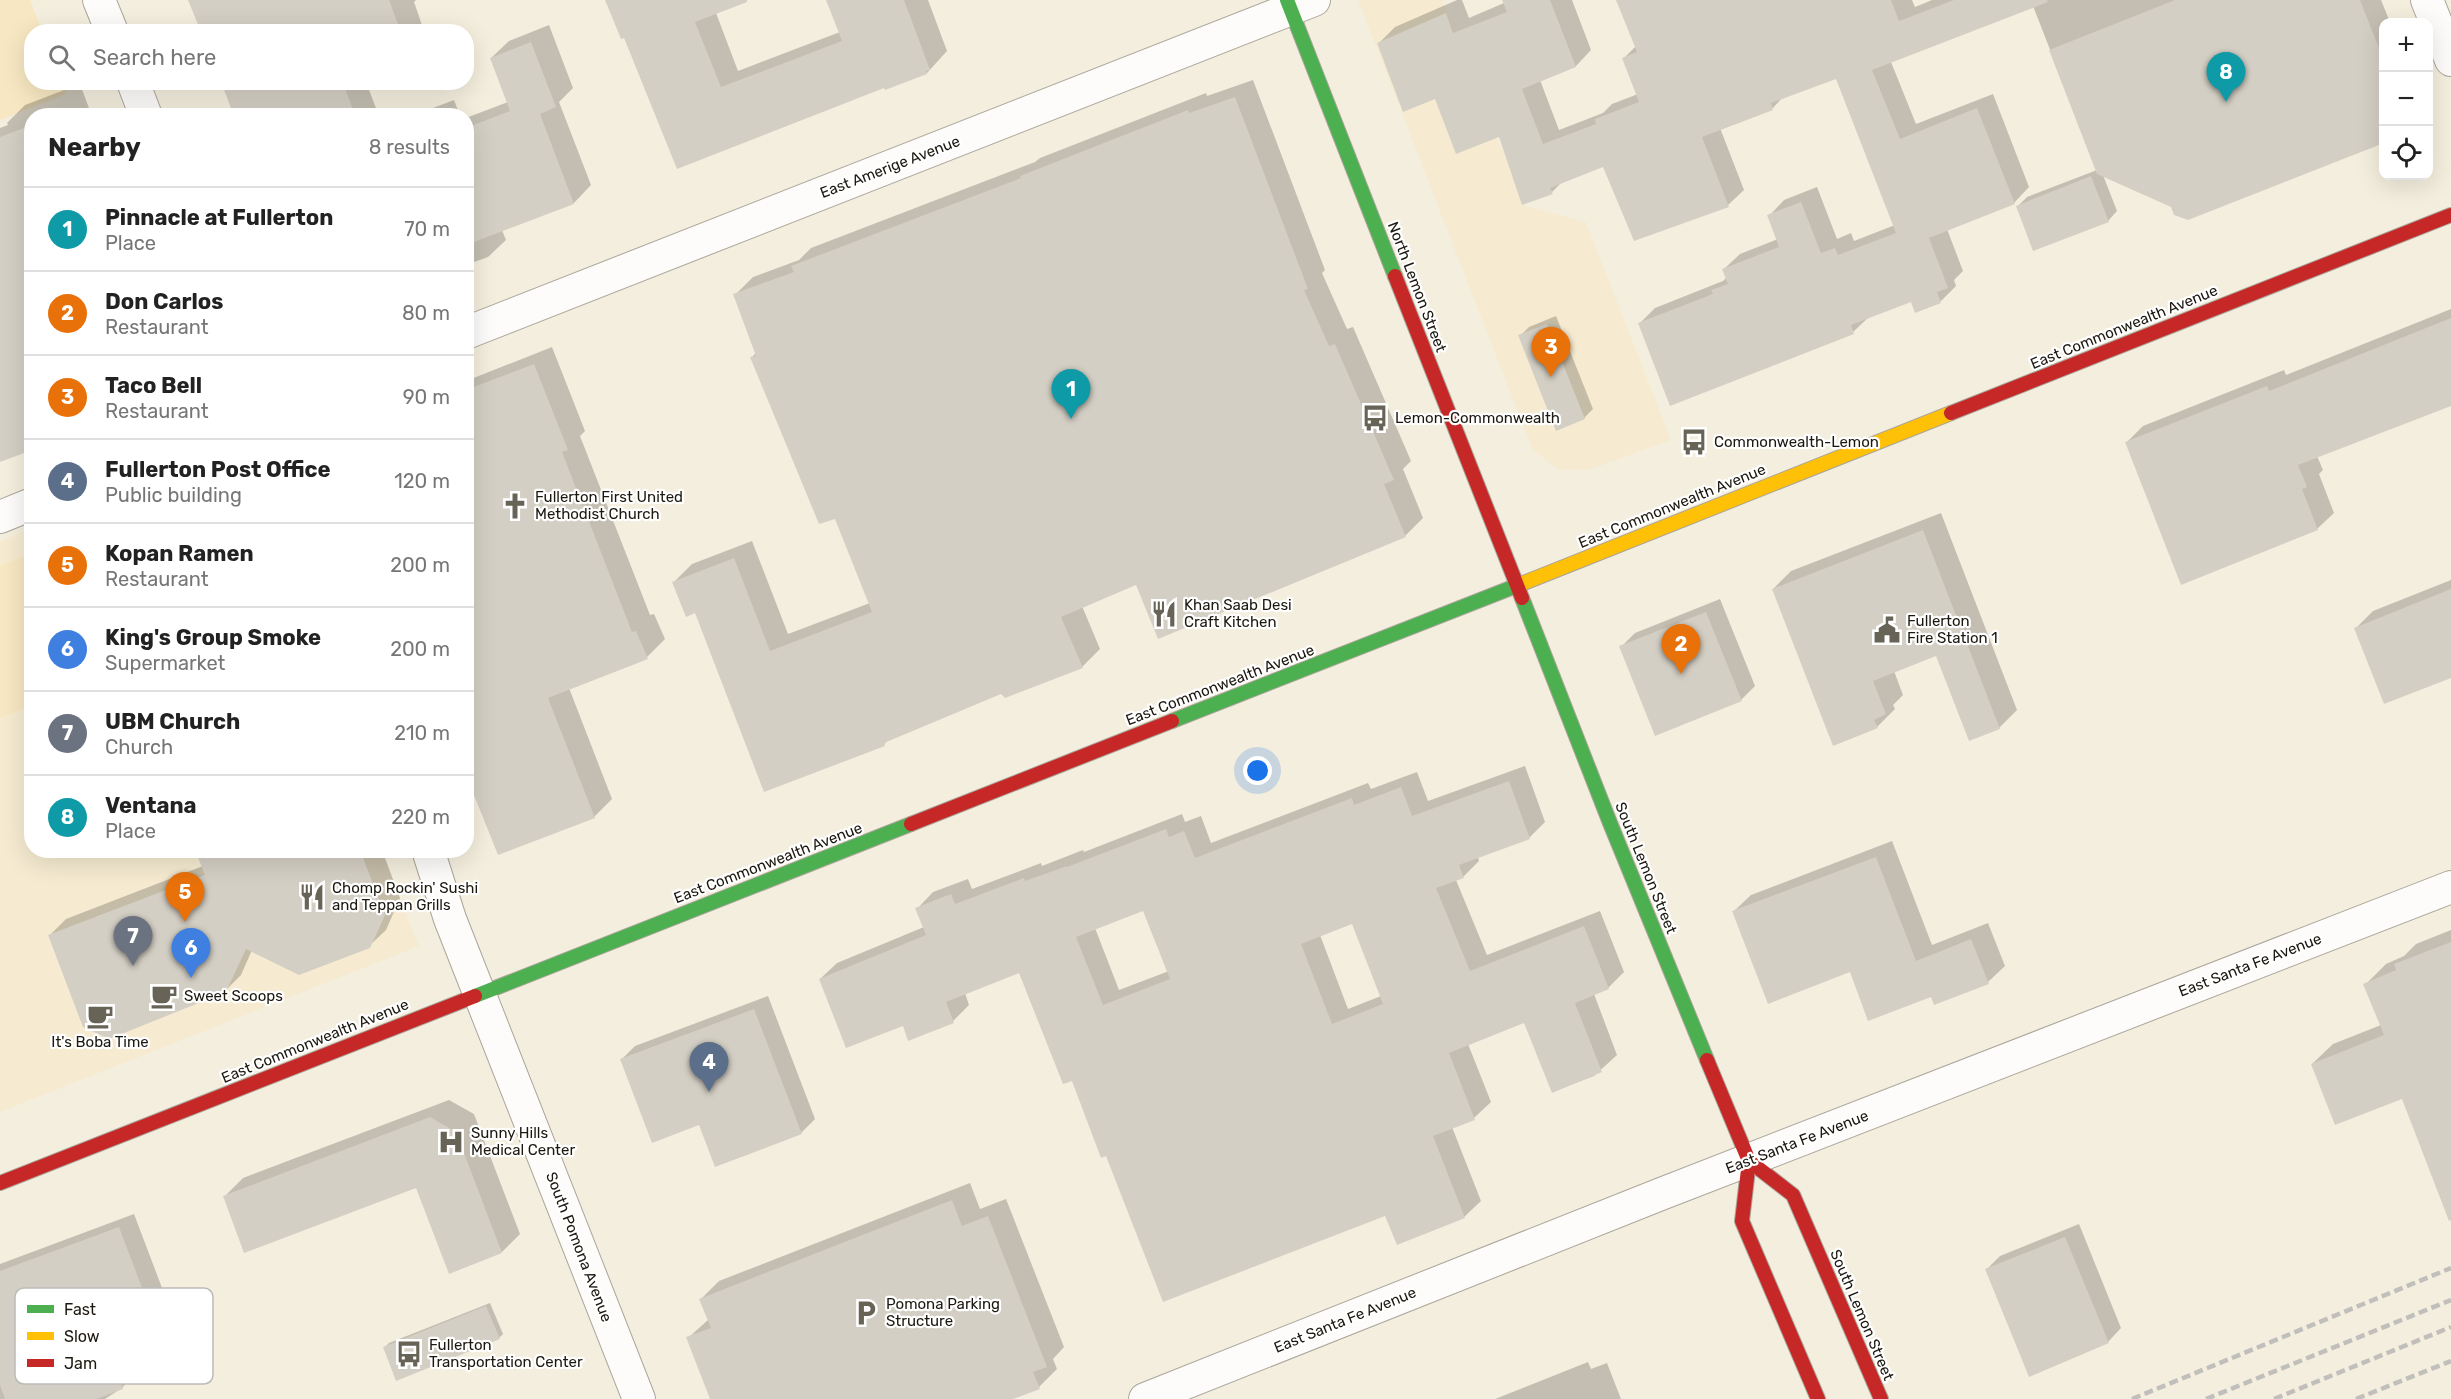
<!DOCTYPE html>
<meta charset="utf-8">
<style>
body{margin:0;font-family:Rubik,sans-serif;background:#f2f2f2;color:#222}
.controls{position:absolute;right:18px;top:18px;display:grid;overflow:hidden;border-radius:12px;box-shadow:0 6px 24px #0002}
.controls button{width:54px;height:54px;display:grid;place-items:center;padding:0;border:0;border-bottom:2px solid #e0e0e0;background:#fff;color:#222;font:30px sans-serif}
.you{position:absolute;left:1258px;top:771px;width:21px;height:21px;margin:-15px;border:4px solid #fff;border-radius:50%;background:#1a73e8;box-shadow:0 0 0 9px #1a73e833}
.badge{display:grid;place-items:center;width:39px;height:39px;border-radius:50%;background:#686357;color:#fff;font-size:20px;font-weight:700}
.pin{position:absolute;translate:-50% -50px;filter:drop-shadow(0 2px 3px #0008)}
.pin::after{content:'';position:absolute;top:32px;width:21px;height:18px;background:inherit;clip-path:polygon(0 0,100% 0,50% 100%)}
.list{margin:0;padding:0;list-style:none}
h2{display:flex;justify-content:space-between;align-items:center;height:78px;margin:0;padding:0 24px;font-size:26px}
h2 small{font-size:20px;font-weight:400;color:#767676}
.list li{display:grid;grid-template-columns:39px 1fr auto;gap:18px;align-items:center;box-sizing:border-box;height:84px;padding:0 24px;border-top:2px solid #e0e0e0}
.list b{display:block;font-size:22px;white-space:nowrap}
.list p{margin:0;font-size:20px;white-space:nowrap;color:#767676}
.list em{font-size:20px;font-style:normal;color:#767676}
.icon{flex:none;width:33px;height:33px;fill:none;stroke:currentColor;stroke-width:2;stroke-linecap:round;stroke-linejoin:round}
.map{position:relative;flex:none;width:2451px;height:1399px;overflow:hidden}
.search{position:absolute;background:#fff;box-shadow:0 6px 24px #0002;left:24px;top:24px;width:450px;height:66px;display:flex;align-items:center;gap:15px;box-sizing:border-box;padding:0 21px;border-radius:24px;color:#767676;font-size:22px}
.panel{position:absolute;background:#fff;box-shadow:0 6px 24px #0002;left:24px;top:108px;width:450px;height:750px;border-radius:24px}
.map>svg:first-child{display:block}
.built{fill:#f6ebd1}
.green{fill:#f7e7c2}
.shadow{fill:#0003;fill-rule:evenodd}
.building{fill:#d4cfc4;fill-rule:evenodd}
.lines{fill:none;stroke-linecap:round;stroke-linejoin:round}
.street-casing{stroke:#aaa59a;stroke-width:34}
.fast-casing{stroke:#aaa59a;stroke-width:16}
.slow-casing{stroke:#aaa59a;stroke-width:16}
.jam-casing{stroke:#aaa59a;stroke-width:16}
.street{stroke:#fdfcfa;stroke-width:32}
.fast{stroke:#4caf50;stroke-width:14}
.slow{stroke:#ffc107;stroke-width:14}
.jam{stroke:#c62828;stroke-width:14}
.rail{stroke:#c1bfbc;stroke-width:4.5;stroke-dasharray:9 4.5;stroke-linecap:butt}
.labels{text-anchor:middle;stroke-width:4.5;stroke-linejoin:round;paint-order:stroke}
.street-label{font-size:15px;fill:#1c180f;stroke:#fff}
.poi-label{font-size:15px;fill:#1c180f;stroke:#fff;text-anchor:start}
.key{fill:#fff;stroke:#bbbab7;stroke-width:1.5}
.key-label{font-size:16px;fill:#1c180f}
</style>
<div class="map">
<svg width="2451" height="1399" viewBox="0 0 2451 1399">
<rect width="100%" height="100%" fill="#f4eede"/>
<g class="built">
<polygon points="1358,0 1442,0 1525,206 1586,222 1671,440 1589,470 1559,470 1532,449"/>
<polygon points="31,529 32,850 381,851 419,946 0,1112 0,541"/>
</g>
<g class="green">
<polygon points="0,0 30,0 42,31 32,32 32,82 61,83 66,94 0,120"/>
<polygon points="31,553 31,706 0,718 0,566"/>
</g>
<g class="shadow">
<polygon points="190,0 416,0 414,2 422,25 416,32 202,32"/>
<polygon points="607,0 748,0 716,13 738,71 840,32 828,0 928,0 947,51 927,73 885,86 677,167 625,36"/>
<polygon points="1457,0 1462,0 1469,18 1511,0 1572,0 1591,50 1576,66 1540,80 1559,130 1603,113 1612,104 1638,94 1623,59 1636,46 1617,0 1912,0 1915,7 1932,0 2381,0 2390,22 2384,22 2384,142 2172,206 2103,175 2117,211 2108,221 2018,206 2027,197 2097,170 2033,6 1891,62 1916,124 1993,94 2029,187 2014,203 1947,229 1963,271 1954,280 1956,286 1941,301 1916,311 1912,300 1870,316 1853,332 1640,323 1655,308 1723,281 1727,277 1724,269 1740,254 1778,239 1769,216 1784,200 1817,187 1837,239 1851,233 1854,241 1895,225 1837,77 1784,96 1773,108 1720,128 1744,190 1728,205 1604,166 1563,181 1552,192 1499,135 1436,97 1379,43 1395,27"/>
<polygon points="549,25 573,88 559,102 591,185 574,203 502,230 506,240 488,257 466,265 466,118 508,102 491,58 509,41"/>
<polygon points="1253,80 1325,270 1322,273 1347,329 1353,327 1411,461 1403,469 1423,518 1405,536 1136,583 1082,606 1100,649 1082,667 1002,693 890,739 884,744 696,611 674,582 692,564 752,541 788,634 870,603 836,517 751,358 757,352 735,295 753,277 799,260 811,248 1035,162 1040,158 1206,93 1207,96"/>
<polygon points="222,82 366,82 379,116 226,116 233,109"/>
<polygon points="80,84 92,116 32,116 32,448 0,461 0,128 8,125 7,123 25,105"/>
<polygon points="454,100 460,116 412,116"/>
<polygon points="2451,309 2451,404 2317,456 2323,470 2319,474 2334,513 2317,529 2127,442 2143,426 2284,370 2286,375"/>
<polygon points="1556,316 1593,409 1584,418 1520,336 1529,327"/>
<polygon points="552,347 585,431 580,436 650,615 654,614 665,639 647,657 569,688 612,799 594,817 466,771 466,381"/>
<polygon points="1941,513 2017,710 1999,728 1937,654 1894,671 1903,695 1893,705 1895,709 1877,727 1773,589 1791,571"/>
<polygon points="2451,580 2451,676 2356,628 2373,611"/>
<polygon points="1720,599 1755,686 1741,700 1621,647 1635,633"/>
<path d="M1525 766 1545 822 1529 838 1478 857 1479 861 1463 877 1456 880 1487 955 1600 911 1624 972 1608 988 1594 994 1617 1055 1594 1076 1552 1092 1525 1021 1468 1044 1491 1102 1474 1118 1452 1127 1481 1201 1464 1217 1107 1154 1020 971 965 993 969 1005 953 1021 903 1024 820 979 837 963 924 927 917 909 933 892 968 879 972 889 1041 863 1042 866 1083 850 1084 852 1182 814 1185 822 1201 816 1211 843 1368 783 1371 789 1417 772 1428 801ZM1144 909 1169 971 1119 990 1095 928ZM1353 922 1381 996 1348 1009 1320 935Z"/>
<polygon points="1892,841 1932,945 1988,923 2005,966 1988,982 1851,970 1734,911 1751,895"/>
<polygon points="199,850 382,850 400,898 386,930 369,946 252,950 241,975 225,991 50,935 66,919 203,866"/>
<polygon points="2451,930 2451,1209 2402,1097 2312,1064 2333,1044 2381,1025 2365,985 2386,964 2404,956 2416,944"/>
<polygon points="768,996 815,1119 801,1133 700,1123 621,1060 635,1046"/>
<polygon points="449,1100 474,1114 520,1234 502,1252 417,1186 225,1196 243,1178"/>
<polygon points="970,1183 980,1209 1006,1199 1064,1347 1053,1359 1057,1369 1039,1387 1009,1399 712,1399 688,1338 709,1319 701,1299 719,1281"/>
<polygon points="134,1214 178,1330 164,1345 131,1357 136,1373 122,1388 105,1399 0,1399 0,1264"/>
<polygon points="2079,1224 2121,1328 2108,1342 1986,1270 2000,1256"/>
<polygon points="490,1303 503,1334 499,1338 385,1347 389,1343"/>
<polygon points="1588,1362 1591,1369 1607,1363 1621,1399 1495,1399"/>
</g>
<g class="building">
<polygon points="188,0 389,0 401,32 201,32"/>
<polygon points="605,0 746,0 747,2 695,22 721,87 842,41 826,0 904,0 930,70 926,71 927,74 885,90 884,88 677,169 624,38 621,39"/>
<polygon points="1502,0 1550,0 1576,67 1522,89 1543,144 1596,124 1595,119 1639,102 1622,58 1637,52 1616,0 1891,0 1899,21 1954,0 2047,0 2048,2 1872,70 1900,139 1977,108 2015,204 1929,238 1948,288 1937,292 1941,303 1915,313 1911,302 1851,325 1854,334 1670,406 1638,323 1713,294 1711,290 1728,284 1722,269 1779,247 1767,215 1801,202 1821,253 1835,248 1838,255 1896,233 1836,79 1771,103 1773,110 1702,137 1729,207 1634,241 1603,167 1550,188 1553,194 1522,205 1499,137 1456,154 1435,99 1403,112 1377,43 1446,13 1453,33 1507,12"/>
<polygon points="2175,0 2360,0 2384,61 2384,143 2188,220 2174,215 2171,207 2097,174 2049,50"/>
<polygon points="531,42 556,107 540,114 574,204 466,245 466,128 510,111 490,58"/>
<polygon points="221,82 343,82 355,116 234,116"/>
<polygon points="1235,97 1308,289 1304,290 1329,346 1335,344 1394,480 1384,484 1406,537 1158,639 1136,585 1061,617 1083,668 1005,698 1001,694 884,743 885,746 764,792 695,613 686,617 672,582 734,558 770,651 872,612 835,519 819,524 750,357 756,356 733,294 794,272 791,266 1021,178 1020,176 1188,110 1189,113"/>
<polygon points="32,125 32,450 0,462 0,137"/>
<polygon points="2091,176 2109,222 2033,251 2016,206"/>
<polygon points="2451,318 2451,406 2298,465 2307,487 2302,489 2318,530 2181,585 2125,442 2267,386 2269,391"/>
<polygon points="1547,324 1585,419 1556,431 1518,335"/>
<polygon points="534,364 568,450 562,452 632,632 636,631 648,659 548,698 595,818 498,855 466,775 466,390"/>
<polygon points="1923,530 2000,729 1969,741 1936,656 1873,681 1886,714 1874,720 1878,728 1833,746 1772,589"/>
<polygon points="2451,589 2451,678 2384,704 2354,628"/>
<polygon points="1706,612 1742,701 1655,736 1619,646"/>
<path d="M1509 781 1530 839 1459 865 1464 878 1436 888 1470 971 1584 926 1609 989 1575 1003 1602 1072 1552 1093 1524 1023 1449 1053 1475 1120 1433 1136 1465 1218 1397 1245 1385 1216 1163 1302 1106 1156 1101 1158 1072 1081 1063 1084 1019 973 946 1002 954 1023 908 1041 903 1026 846 1048 819 979 926 935 915 908 951 894 955 904 1024 878 1025 881 1067 866V867L1166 829 1169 837 1184 831 1195 858 1352 798 1354 805 1401 787 1412 816ZM1143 911 1170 979 1103 1005 1076 937ZM1352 924 1383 1004 1332 1024 1301 944Z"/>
<polygon points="195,850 360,850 385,915 370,948 299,975 246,949 226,992 109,1039 83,1027 48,935 205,875"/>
<polygon points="1876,857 1916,961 1971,939 1989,984 1934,1005 1931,997 1868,1021 1850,972 1768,1004 1732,911"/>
<polygon points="2451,942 2451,1220 2449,1221 2402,1099 2335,1125 2311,1064 2384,1035 2363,984 2396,970 2394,964"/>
<polygon points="754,1009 802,1134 715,1167 699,1125 652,1143 620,1059"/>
<polygon points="430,1117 456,1132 502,1253 449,1274 416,1188 244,1253 223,1196"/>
<polygon points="952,1200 962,1226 988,1216 1047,1367 1033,1372 1040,1389 1013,1399 710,1399 686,1337 711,1328 699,1299"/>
<polygon points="119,1227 164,1346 114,1366 123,1389 96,1399 5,1399 0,1385 0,1271"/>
<polygon points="2065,1237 2109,1343 2029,1377 1985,1269"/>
<polygon points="486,1306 500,1339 396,1381 383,1347"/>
</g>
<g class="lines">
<g class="street-casing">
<g id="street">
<polyline points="99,0 112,32"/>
<polyline points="2427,0 2451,60"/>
<polyline points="133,82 146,116"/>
<polyline points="466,333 1314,0"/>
<polyline points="0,517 32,504"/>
<polyline points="428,850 450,919 639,1399"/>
<polyline points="1145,1399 1661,1194 2451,887"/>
</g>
</g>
<g class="fast-casing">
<g id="fast">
<polyline points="1287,0 1395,276"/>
<polyline points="1522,598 1610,823 1707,1060"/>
<polyline points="1172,721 1521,584"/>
<polyline points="475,996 911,824"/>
</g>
</g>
<g class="slow-casing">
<polyline id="slow" points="1521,584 1951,413"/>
</g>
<g class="jam-casing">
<g id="jam">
<polyline points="1395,276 1522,598"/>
<polyline points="1951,413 2451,215"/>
<polyline points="911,824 1172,721"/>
<polyline points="1707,1060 1749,1161 1742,1221 1818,1399"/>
<polyline points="1749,1161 1793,1195 1881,1399"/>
<polyline points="0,1183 475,996"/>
</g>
</g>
<use href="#street" class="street"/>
<use href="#fast" class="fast"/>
<use href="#slow" class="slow"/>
<use href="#jam" class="jam"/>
<g class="rail">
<polyline points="2132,1399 2451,1268"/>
<polyline points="2206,1399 2451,1300"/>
<polyline points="2274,1399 2451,1327"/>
<polyline points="2356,1399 2451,1361"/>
</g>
</g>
<defs>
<g id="bus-bare" transform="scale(2.07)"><path d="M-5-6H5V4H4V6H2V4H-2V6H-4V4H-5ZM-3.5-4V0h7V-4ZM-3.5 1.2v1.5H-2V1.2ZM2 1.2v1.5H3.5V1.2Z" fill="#686357" stroke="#fff" stroke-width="2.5" paint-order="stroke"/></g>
<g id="church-bare" transform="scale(2.07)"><path d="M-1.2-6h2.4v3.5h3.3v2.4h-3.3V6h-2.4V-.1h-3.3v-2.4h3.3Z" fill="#686357" stroke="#fff" stroke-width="2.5" paint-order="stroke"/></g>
<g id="restaurant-bare" transform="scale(2.07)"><path d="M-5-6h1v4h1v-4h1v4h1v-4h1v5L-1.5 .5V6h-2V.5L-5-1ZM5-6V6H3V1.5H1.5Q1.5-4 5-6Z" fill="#686357" stroke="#fff" stroke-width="2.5" paint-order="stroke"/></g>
<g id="civic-bare" transform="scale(2.07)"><path d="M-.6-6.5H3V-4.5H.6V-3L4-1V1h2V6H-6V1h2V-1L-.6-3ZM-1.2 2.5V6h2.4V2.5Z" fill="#686357" stroke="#fff" stroke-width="2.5" paint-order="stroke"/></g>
<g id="cafe-bare" transform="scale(2.07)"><path d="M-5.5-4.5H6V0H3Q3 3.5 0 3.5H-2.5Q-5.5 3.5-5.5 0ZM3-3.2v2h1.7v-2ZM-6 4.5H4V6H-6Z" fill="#686357" stroke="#fff" stroke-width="2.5" paint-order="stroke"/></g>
<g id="hospital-bare" transform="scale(2.07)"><path d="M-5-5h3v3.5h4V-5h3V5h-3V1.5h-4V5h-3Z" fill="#686357" stroke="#fff" stroke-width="2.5" paint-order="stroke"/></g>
<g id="parking-bare" transform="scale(2.07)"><path d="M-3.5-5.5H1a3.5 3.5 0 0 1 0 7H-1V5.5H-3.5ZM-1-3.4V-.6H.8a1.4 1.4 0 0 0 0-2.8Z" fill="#686357" stroke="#fff" stroke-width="2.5" paint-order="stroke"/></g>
</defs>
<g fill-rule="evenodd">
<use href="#bus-bare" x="1375" y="418"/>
<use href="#bus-bare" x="1694" y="442"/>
<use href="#church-bare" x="515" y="506"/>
<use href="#restaurant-bare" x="1164" y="614"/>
<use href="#civic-bare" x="1887" y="630"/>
<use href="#restaurant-bare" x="312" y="897"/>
<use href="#cafe-bare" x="164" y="996"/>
<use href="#cafe-bare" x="100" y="1016"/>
<use href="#hospital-bare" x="451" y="1142"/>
<use href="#parking-bare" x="866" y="1313"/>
<use href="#bus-bare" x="409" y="1354"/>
</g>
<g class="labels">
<g class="street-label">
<text transform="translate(890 167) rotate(-21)" y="5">East Amerige Avenue</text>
<text transform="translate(1417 287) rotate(69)" y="5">North Lemon Street</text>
<text transform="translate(2124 327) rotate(-22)" y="5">East Commonwealth Avenue</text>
<text transform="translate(1672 506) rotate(-22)" y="5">East Commonwealth Avenue</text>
<text transform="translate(1220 685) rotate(-21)" y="5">East Commonwealth Avenue</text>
<text transform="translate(768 863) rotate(-21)" y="5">East Commonwealth Avenue</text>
<text transform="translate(1646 868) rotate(68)" y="5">South Lemon Street</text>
<text transform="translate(2250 965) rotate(-21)" y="5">East Santa Fe Avenue</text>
<text transform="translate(315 1041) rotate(-22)" y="5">East Commonwealth Avenue</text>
<text transform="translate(1797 1142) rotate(-21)" y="5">East Santa Fe Avenue</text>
<text transform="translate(579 1247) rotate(69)" y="5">South Pomona Avenue</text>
<text transform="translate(1862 1315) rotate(67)" y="5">South Lemon Street</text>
<text transform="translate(1345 1320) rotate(-22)" y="5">East Santa Fe Avenue</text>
</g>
<g class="poi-label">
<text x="1395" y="423">Lemon-Commonwealth</text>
<text x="1714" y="447">Commonwealth-Lemon</text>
<text x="535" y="502">Fullerton First United<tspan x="535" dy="17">Methodist Church</tspan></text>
<text x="1184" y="610">Khan Saab Desi<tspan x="1184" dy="17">Craft Kitchen</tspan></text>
<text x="1907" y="626">Fullerton<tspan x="1907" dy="17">Fire Station 1</tspan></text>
<text x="332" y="893">Chomp Rockin' Sushi<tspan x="332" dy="17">and Teppan Grills</tspan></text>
<text x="184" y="1001">Sweet Scoops</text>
<text x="100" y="1047" text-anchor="middle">It's Boba Time</text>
<text x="471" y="1138">Sunny Hills<tspan x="471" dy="17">Medical Center</tspan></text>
<text x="886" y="1309">Pomona Parking<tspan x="886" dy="17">Structure</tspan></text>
<text x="429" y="1350">Fullerton<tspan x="429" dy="17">Transportation Center</tspan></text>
</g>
</g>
<rect x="15" y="1288" width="198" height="96" rx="9" class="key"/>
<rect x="27" y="1305" width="27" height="8" fill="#4caf50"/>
<rect x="27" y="1332" width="27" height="8" fill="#ffc107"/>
<rect x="27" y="1359" width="27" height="8" fill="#c62828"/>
<g class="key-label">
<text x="64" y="1315">Fast</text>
<text x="64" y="1342">Slow</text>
<text x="64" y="1369">Jam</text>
</g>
</svg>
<div class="controls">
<button>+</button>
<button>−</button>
<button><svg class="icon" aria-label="locate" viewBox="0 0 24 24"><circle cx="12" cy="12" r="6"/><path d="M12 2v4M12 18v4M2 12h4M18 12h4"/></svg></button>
</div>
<div class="you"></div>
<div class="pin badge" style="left:1071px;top:419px;background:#0f9aa8">1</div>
<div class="pin badge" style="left:1681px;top:674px;background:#e8710a">2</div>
<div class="pin badge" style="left:1551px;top:377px;background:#e8710a">3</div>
<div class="pin badge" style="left:709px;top:1092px;background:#5c6f8a">4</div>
<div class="pin badge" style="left:185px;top:922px;background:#e8710a">5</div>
<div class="pin badge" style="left:191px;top:978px;background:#3f7fe0">6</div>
<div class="pin badge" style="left:133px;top:966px;background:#6b7280">7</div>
<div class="pin badge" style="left:2226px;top:102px;background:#0f9aa8">8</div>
<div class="search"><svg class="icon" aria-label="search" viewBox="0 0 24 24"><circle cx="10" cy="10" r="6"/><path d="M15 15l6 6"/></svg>Search here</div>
<section class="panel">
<h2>Nearby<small>8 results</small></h2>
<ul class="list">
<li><span class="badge" style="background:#0f9aa8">1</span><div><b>Pinnacle at Fullerton</b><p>Place</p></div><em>70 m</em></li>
<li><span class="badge" style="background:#e8710a">2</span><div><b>Don Carlos</b><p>Restaurant</p></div><em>80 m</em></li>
<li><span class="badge" style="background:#e8710a">3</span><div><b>Taco Bell</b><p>Restaurant</p></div><em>90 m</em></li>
<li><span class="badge" style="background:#5c6f8a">4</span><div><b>Fullerton Post Office</b><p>Public building</p></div><em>120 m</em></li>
<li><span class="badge" style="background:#e8710a">5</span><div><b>Kopan Ramen</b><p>Restaurant</p></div><em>200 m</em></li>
<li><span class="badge" style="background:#3f7fe0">6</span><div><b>King's Group Smoke</b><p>Supermarket</p></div><em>200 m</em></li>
<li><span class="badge" style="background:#6b7280">7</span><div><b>UBM Church</b><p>Church</p></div><em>210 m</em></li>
<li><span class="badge" style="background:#0f9aa8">8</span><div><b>Ventana</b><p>Place</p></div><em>220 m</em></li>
</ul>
</section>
</div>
